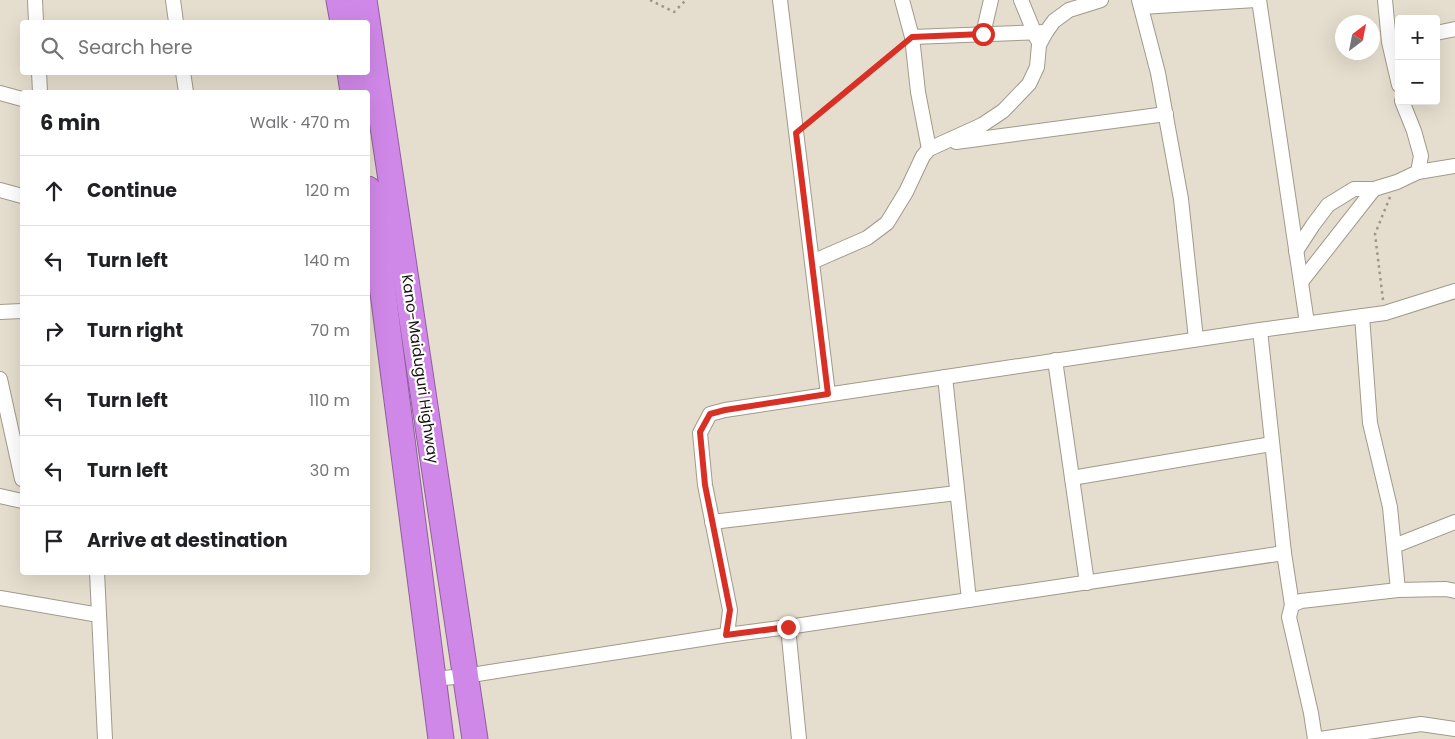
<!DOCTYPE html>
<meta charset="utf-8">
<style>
body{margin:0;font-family:Poppins,sans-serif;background:#f6f6f6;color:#202124}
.controls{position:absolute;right:15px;top:15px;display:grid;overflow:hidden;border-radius:5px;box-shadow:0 5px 20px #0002}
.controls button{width:45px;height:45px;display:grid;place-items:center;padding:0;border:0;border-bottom:1px solid #e0e0e0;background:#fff;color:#202124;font:25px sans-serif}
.compass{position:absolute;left:1335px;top:15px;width:45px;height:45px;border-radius:50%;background:#fff;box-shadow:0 5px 20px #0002;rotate:32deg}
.stop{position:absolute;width:15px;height:15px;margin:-11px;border:4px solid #d93025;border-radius:50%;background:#fff}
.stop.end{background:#d93025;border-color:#fff;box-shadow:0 1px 5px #0008}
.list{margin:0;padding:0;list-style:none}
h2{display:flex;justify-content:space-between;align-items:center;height:65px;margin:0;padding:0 20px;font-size:21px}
h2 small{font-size:16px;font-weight:400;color:#757577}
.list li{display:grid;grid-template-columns:32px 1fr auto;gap:15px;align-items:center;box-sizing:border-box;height:70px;padding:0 20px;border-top:1px solid #e0e0e0}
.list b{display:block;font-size:19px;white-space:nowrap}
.list em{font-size:16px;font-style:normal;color:#757577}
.icon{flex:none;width:28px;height:28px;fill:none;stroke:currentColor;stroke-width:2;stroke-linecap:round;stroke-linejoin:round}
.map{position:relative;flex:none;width:1455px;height:739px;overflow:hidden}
.search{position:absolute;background:#fff;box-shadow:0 5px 20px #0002;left:20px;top:20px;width:350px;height:55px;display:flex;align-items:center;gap:12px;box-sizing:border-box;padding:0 18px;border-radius:5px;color:#757577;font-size:19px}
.panel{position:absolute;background:#fff;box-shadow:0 5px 20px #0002;left:20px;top:90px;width:350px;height:485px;border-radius:5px}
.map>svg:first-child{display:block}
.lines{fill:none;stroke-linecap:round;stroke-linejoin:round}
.street-casing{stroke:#a19a8c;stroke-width:16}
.highway-casing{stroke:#8f5f9c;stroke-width:27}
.path{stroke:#9c968a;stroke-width:2.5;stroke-dasharray:2.5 4;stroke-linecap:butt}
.street{stroke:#fff;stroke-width:14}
.highway{stroke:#d088e8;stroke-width:25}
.route{stroke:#d93025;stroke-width:6}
.labels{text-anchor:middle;stroke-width:4.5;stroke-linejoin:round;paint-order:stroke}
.street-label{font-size:15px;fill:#17140f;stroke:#fff}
</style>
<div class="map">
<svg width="1455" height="739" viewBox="0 0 1455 739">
<rect width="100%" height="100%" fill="#e5dece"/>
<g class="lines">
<g class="street-casing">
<g id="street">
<polyline points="35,0 36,22"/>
<polyline points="173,0 176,22"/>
<polyline points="780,0 828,394"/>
<polyline points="902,0 912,37 1046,32"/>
<polyline points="1021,0 1037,39"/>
<polyline points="1139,0 1158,73 1181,199 1196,339"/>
<polyline points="1259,0 1307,323"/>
<polyline points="1385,0 1389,42 1399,85"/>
<polyline points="1141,7 1256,0"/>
<polyline points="1436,33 1455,29"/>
<polyline points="983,34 991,0"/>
<polyline points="912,37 918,92 929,149"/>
<polyline points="39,72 40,92"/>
<polyline points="183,72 186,92"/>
<polyline points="0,93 22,99"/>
<polyline points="956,142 1166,114"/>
<polyline points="1418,172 1455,166"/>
<polyline points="0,190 22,196"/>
<polyline points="1296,251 1313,225 1328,205 1354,189 1374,189 1397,182 1418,172 1421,156 1414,131 1402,101"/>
<polyline points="812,262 867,238 887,223 906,192 923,156 929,149 982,125 1003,111 1029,84 1037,67 1039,45 1046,32 1054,21 1069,10 1101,0"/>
<polyline points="1301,282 1374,189"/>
<polyline points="0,312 22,311"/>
<polyline points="1362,316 1370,423 1390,507 1398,590"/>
<polyline points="1260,330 1284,553 1292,605"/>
<polyline points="1055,360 1072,478"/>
<polyline points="945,377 969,600"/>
<polyline points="0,379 22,479"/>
<polyline points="0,496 22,501"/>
<polyline points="712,522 957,493"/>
<polyline points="1394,546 1455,522"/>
<polyline points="97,572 105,739"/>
<polyline points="1087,583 1072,478 1272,444"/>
<polyline points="0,598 99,615"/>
<polyline points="788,627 799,739"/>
<polyline points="727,635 730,610 705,485 700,433 710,414 725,410 1260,330 1385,313 1455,291"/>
<polyline points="433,679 465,676 727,635 788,627 1284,553"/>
<polyline points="1315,739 1311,713 1289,617 1292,605 1301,601 1398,590 1446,589 1455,591"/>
<polyline points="1320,739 1421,724 1455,729"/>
</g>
</g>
<g class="highway-casing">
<g id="highway">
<polyline points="339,0 343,22"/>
<polyline points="364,0 475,739"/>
<polyline points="350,72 353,92"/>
<polyline points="368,189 380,270 441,739"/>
</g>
</g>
<g class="path">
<polyline points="650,0 674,12 686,0"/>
<polyline points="807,124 901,46"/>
<polyline points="1383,300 1375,234 1390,197"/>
</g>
<use href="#street" class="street"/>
<use href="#highway" class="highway"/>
</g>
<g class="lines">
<polyline class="route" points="788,627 726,635 730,610 705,485 700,432 710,414 725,410 828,394 796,133 912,37 983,34"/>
</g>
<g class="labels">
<g class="street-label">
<text transform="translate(420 369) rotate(82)" y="5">Kano-Maiduguri Highway</text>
</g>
</g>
</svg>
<div class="controls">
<button>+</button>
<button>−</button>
</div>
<svg class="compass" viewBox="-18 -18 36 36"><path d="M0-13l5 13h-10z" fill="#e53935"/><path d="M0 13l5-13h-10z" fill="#757577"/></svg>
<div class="stop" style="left:983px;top:34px"></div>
<div class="stop end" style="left:788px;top:627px"></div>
<div class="search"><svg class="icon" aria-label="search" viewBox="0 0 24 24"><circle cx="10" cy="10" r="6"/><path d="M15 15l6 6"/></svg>Search here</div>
<section class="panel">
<h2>6 min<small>Walk · 470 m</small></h2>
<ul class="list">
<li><svg class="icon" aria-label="ahead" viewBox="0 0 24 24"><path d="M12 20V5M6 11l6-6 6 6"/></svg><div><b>Continue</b></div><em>120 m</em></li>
<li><svg class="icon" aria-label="left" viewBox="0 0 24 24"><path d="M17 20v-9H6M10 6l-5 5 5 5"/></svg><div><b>Turn left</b></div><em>140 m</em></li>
<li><svg class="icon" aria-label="right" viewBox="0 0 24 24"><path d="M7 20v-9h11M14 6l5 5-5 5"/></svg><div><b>Turn right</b></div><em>70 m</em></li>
<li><svg class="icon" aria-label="left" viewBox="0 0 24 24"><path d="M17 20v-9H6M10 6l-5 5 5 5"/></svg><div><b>Turn left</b></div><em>110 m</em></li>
<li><svg class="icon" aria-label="left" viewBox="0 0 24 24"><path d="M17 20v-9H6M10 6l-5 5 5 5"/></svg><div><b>Turn left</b></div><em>30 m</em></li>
<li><svg class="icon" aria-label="arrive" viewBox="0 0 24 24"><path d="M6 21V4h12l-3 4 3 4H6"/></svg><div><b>Arrive at destination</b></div></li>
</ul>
</section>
</div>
